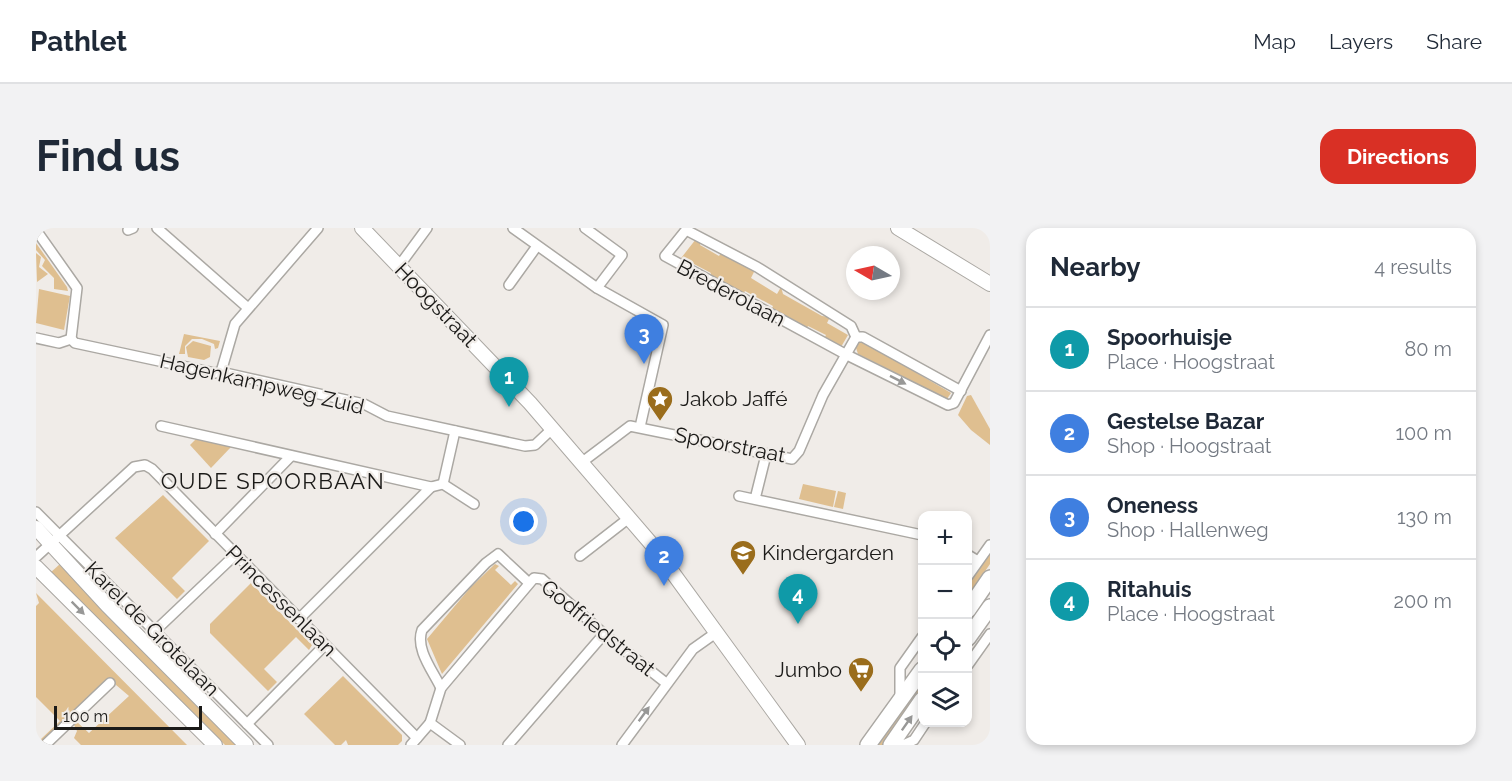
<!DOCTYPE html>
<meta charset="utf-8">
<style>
body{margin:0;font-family:Raleway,sans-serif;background:#f2f2f3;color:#1f2937}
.controls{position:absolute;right:18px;bottom:18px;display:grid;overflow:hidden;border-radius:12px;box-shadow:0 3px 9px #0003}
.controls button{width:54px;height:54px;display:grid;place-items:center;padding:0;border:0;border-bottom:2px solid #e0e1e3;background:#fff;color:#1f2937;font:30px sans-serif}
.compass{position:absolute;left:810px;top:18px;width:54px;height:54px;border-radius:50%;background:#fff;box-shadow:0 3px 9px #0003;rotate:279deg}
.scale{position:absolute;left:18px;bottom:15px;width:148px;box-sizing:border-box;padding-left:6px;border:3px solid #1b1a18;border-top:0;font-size:16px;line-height:21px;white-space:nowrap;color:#1b1a18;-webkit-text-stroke:4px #f0ece8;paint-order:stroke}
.you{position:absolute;left:488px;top:294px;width:21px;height:21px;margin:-15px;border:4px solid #fff;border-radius:50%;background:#1a73e8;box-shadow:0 0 0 9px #1a73e833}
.badge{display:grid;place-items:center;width:39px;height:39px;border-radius:50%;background:#d93025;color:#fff;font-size:20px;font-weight:700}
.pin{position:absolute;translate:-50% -50px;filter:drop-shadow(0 2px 3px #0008)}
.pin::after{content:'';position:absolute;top:32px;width:21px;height:18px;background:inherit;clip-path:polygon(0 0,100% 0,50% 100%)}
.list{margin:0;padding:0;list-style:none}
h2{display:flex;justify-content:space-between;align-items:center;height:78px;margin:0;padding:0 24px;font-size:26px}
h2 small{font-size:20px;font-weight:400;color:#747a83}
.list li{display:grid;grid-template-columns:39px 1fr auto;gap:18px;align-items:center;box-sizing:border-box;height:84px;padding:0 24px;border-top:2px solid #e0e1e3}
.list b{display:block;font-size:22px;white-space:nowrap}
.list p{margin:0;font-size:20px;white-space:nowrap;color:#747a83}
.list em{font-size:20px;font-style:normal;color:#747a83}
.icon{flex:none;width:33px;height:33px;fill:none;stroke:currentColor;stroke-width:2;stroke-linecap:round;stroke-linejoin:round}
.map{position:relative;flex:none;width:954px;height:517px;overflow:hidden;border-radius:18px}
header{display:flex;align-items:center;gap:36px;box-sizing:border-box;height:84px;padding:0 30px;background:#fff;border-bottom:2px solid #e0e1e3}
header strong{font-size:28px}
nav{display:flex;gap:33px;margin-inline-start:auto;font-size:21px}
.intro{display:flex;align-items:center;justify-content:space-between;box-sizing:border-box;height:144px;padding:0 36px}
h1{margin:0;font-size:42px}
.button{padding:15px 27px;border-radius:18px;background:#d93025;color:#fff;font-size:21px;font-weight:700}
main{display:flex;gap:36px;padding:0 36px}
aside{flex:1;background:#fff;border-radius:18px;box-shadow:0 3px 9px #0003}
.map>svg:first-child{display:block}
.green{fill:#dfbf90}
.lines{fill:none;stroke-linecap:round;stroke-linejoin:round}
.street-casing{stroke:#aba8a3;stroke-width:12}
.secondary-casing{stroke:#aba8a3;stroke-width:16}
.primary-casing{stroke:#aba8a3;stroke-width:18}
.street{stroke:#fff;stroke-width:9}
.secondary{stroke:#fff;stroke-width:14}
.primary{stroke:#fff;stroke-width:15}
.oneway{fill:#989897}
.labels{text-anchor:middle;stroke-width:4.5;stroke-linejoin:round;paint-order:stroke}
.street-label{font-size:21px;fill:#1b1a18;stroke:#f0ece8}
.poi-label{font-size:21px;fill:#1b1a18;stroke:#f0ece8;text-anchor:start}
.neighbourhood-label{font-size:22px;letter-spacing:1.5px;fill:#1b1a18;stroke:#f0ece8}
</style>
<header>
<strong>Pathlet</strong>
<nav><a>Map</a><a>Layers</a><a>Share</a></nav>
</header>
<div class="intro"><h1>Find us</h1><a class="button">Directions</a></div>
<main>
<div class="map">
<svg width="954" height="517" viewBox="0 0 954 517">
<rect width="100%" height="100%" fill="#f0ece8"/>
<g class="green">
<polygon points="660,11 665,14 664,17 683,28 685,25 719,42 715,50 741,66 745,59 747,66 786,88 794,89 791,95 812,107 805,119 787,113 790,107 772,98 769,104 734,85 737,78 709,63 705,69 674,49 675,45 656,35 653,40 642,34"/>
<polygon points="0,15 31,59 32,63 18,61 18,50 6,38 9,32 0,22"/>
<polygon points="0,25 5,29 3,39 12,46 1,54"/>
<polygon points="3,61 34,68 28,102 0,95"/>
<polygon points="148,106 184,113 182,120 179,121 178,116 166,111 156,111 149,118 149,126 143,126"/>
<polygon points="157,113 175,118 174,129 168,132 152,129 150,119"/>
<polygon points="824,114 828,114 915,165 911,171 822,126 819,117"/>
<polygon points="935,167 954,201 954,217 935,202 922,187 931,168"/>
<polygon points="160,211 195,219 175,240 154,217"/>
<polygon points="767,256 800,263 797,279 763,271"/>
<polygon points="802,263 810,265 807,281 798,279"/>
<polygon points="127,267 173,313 136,350 149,363 141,371 79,310"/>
<polygon points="954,324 954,336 932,368 932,356"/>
<polygon points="24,336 201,517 189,517 14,345"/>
<polygon points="459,336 463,338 459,342 475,357 479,353 482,356 406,446 391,411 434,360"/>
<polygon points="215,355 276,417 273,422 260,409 228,441 241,454 232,463 174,405 174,396"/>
<polygon points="0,365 151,517 45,517 38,510 41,503 38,497 41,494 53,505 93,468 73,451 7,514 5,511 24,493 0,469 0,378 3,375"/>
<polygon points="307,448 366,507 366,513 362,517 312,517 310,512 305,517 299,517 268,486"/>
<polygon points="886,448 886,459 847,517 842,517 874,471"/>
</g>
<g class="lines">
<g class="street-casing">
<g id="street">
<polyline points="121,0 212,80"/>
<polyline points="477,0 561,60 627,97 604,199"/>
<polyline points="549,0 586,27 561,60"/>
<polyline points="0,2 41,60 35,111"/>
<polyline points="92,2 97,0"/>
<polyline points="363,38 391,0"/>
<polyline points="473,57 501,18"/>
<polyline points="820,109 815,98 721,39 650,2 629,28 809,126 912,177 918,175 954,107"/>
<polyline points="820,109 827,109 925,163"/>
<polyline points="0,110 23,115 35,111"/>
<polyline points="35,111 39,115 179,145 185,144 328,176 351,188 489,218 499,217 516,201"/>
<polyline points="185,144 199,96 282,0"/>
<polyline points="125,198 395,259 407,256 438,276"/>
<polyline points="545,235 594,198 756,231 763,223 787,167 820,109"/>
<polyline points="407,256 419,203"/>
<polyline points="703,268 886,307"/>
<polyline points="719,271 730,227"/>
<polyline points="0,284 232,517"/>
<polyline points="179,306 255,228"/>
<polyline points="932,327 942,333"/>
<polyline points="544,328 593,290"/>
<polyline points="0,329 98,239 109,237 116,241 381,510"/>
<polyline points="932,348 954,317"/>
<polyline points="263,391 395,259"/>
<polyline points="119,403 199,327"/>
<polyline points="932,437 954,406"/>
<path d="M405 460C397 443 379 421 386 402L450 335 462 326 493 355"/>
<polyline points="864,471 864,440 886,409"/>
<polyline points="394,495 405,460 498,350 506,351 568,406 630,455"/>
<polyline points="211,496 289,417"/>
<polyline points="9,517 74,455"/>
<polyline points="375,517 394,495 424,517"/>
<polyline points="472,517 568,406"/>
<polyline points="586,517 657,421 681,404"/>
<polyline points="867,517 878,512 890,494"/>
</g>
</g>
<g class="secondary-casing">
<g id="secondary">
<polyline points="326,0 494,175 618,319 762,517"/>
<polyline points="862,0 954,56"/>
<polyline points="0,300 71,377 210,517"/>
<polyline points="0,339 179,517"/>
</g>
</g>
<g class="primary-casing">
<g id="primary">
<polyline points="932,382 954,350"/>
<polyline points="932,410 954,379"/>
<polyline points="832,517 886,442"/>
<polyline points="855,517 886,472"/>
</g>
</g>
<use href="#street" class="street"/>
<use href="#secondary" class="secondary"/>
<use href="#primary" class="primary"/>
</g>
<defs><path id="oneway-solid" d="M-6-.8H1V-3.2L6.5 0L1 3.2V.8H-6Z" transform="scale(1.5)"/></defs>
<g class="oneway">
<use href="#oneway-solid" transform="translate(862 152) rotate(27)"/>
<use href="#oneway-solid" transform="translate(42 380) rotate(45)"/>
<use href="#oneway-solid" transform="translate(608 486) rotate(-54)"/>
<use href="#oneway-solid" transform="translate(871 495) rotate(-55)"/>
</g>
<defs>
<g id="sight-pin" transform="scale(1.35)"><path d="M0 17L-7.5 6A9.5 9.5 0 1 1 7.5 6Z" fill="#9a6d1c" stroke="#f0ece8"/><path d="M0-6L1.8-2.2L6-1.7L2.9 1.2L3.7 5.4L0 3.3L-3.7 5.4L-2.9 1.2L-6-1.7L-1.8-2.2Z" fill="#fff"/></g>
<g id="school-pin" transform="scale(1.35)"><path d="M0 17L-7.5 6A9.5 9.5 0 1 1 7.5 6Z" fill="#9a6d1c" stroke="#f0ece8"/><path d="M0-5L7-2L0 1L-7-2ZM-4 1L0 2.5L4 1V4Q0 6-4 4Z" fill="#fff"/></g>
<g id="supermarket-pin" transform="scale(1.35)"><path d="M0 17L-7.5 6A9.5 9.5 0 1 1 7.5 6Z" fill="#9a6d1c" stroke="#f0ece8"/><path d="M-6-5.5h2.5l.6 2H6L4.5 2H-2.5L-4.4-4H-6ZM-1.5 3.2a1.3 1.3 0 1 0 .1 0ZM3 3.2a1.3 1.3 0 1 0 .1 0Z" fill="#fff"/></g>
</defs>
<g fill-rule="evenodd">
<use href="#sight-pin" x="624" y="171"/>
<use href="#school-pin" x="707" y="325"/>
<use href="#supermarket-pin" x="825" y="442"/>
</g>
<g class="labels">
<g class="street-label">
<text transform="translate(695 65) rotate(28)" y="7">Brederolaan</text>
<text transform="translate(400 77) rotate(46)" y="7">Hoogstraat</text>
<text transform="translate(226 156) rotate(13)" y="7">Hagenkampweg Zuid</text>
<text transform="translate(694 217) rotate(11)" y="7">Spoorstraat</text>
<text transform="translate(245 373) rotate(45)" y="7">Princessenlaan</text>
<text transform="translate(562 400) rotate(39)" y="7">Godfriedstraat</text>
<text transform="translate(116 401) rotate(45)" y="7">Karel de Grotelaan</text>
</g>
<g class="poi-label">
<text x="644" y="178">Jakob Jaffé</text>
<text x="726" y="332">Kindergarden</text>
<text x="806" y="449" text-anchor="end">Jumbo</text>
</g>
<g class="neighbourhood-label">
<text x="237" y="261">OUDE SPOORBAAN</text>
</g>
</g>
</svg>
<div class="controls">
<button>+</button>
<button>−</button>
<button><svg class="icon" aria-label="locate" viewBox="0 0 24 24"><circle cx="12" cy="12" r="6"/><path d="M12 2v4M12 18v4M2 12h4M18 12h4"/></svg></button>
<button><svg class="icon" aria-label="layers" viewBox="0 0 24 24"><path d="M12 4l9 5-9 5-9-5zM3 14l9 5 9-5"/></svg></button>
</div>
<svg class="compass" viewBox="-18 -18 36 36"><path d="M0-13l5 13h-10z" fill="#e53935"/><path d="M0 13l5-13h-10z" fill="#747a83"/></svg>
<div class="scale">100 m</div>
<div class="you"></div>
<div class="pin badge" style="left:473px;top:179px;background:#0f9aa8">1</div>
<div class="pin badge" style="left:628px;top:358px;background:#3f7fe0">2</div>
<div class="pin badge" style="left:608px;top:136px;background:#3f7fe0">3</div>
<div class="pin badge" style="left:762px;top:396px;background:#0f9aa8">4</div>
</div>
<aside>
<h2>Nearby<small>4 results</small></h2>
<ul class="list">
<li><span class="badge" style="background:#0f9aa8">1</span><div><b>Spoorhuisje</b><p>Place · Hoogstraat</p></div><em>80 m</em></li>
<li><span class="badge" style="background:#3f7fe0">2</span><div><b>Gestelse Bazar</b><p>Shop · Hoogstraat</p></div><em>100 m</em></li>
<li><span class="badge" style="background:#3f7fe0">3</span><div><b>Oneness</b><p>Shop · Hallenweg</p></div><em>130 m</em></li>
<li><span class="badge" style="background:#0f9aa8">4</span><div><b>Ritahuis</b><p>Place · Hoogstraat</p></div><em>200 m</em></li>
</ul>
</aside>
</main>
